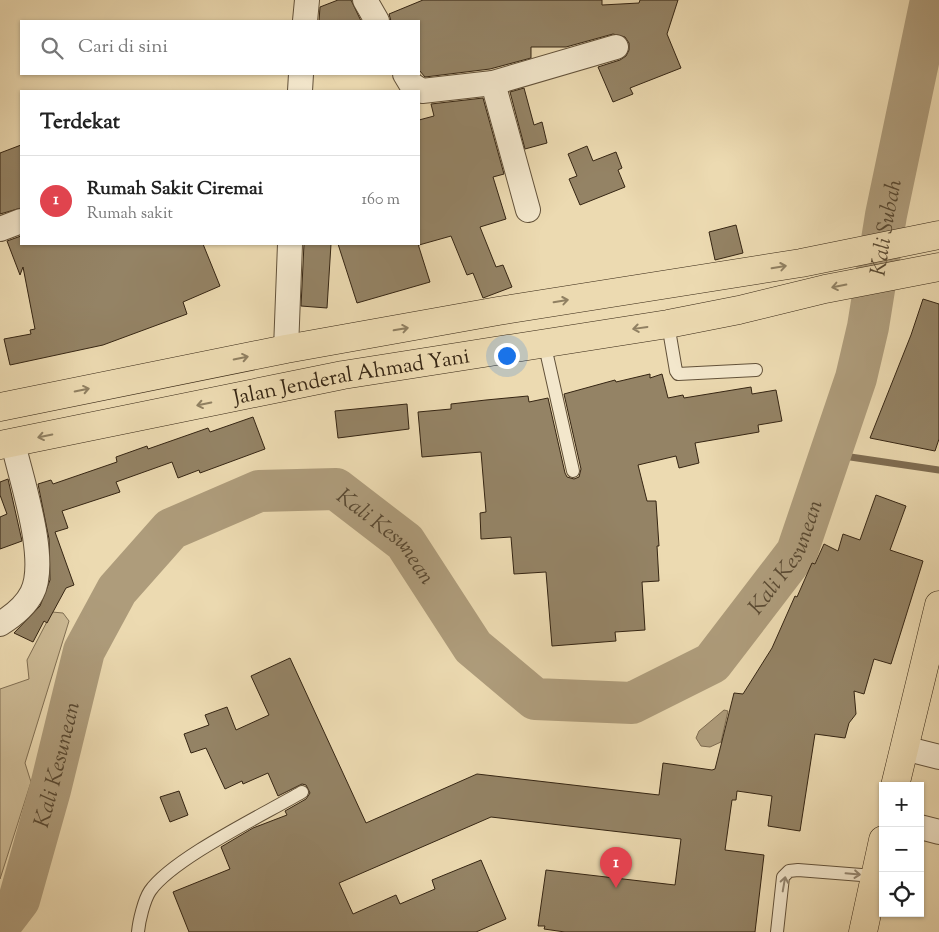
<!DOCTYPE html>
<html lang="id">
<meta charset="utf-8">
<style>
body{margin:0;font-family:"Sorts Mill Goudy",serif;background:#f2f2f2;color:#222}
.controls{position:absolute;right:15px;bottom:15px;display:grid;overflow:hidden;border-radius:0px;box-shadow:0 1px 4px #0004}
.controls button{width:45px;height:45px;display:grid;place-items:center;padding:0;border:0;border-bottom:1px solid #e0e0e0;background:#fff;color:#222;font:25px sans-serif}
.you{position:absolute;left:506px;top:355px;width:18px;height:18px;margin:-12px;border:4px solid #fff;border-radius:50%;background:#1a73e8;box-shadow:0 0 0 8px #1a73e833}
.badge{display:grid;place-items:center;width:32px;height:32px;border-radius:50%;background:#8f2418;color:#fff;font-size:16px;font-weight:700}
.pin{position:absolute;translate:-50% -41px;filter:drop-shadow(0 1px 2px #0008)}
.pin::after{content:'';position:absolute;top:26px;width:18px;height:15px;background:inherit;clip-path:polygon(0 0,100% 0,50% 100%)}
.list{margin:0;padding:0;list-style:none}
h2{display:flex;justify-content:space-between;align-items:center;height:65px;margin:0;padding:0 20px;font-size:21px}
h2 small{font-size:16px;font-weight:400;color:#767676}
.list li{display:grid;grid-template-columns:32px 1fr auto;gap:15px;align-items:center;box-sizing:border-box;height:90px;padding:0 20px;border-top:1px solid #e0e0e0}
.list b{display:block;font-size:19px;white-space:nowrap}
.list p{margin:0;font-size:16px;white-space:nowrap;color:#767676}
.list em{font-size:16px;font-style:normal;color:#767676}
.icon{flex:none;width:28px;height:28px;fill:none;stroke:currentColor;stroke-width:2;stroke-linecap:round;stroke-linejoin:round}
.map{position:relative;flex:none;width:939px;height:932px;overflow:hidden}
.search{position:absolute;background:#fff;box-shadow:0 1px 4px #0004;left:20px;top:20px;width:400px;height:55px;display:flex;align-items:center;gap:12px;box-sizing:border-box;padding:0 18px;border-radius:0px;color:#767676;font-size:19px}
.panel{position:absolute;background:#fff;box-shadow:0 1px 4px #0004;left:20px;top:90px;width:400px;height:155px;border-radius:0px}
.map>svg:first-child{display:block}
.green{fill:#cdbb96;stroke:#817054}
.water{fill:#ae9c7b;stroke:#7e6c51}
.lines{fill:none;stroke-linecap:round;stroke-linejoin:round}
.stream{stroke:#7e6c51;stroke-width:7}
.river{stroke:#ae9c7b;stroke-width:42}
.building{fill:#948365;stroke:#352513}
.service-casing{stroke:#63523a;stroke-width:14}
.minor-casing{stroke:#63523a;stroke-width:26}
.primary-casing{stroke:#352513;stroke-width:29}
.trunk-casing{stroke:#352513;stroke-width:29}
.service{stroke:#f3e7cc;stroke-width:12}
.minor{stroke:#f3e7cc;stroke-width:24}
.primary{stroke:#ecdab1;stroke-width:28}
.trunk{stroke:#ecdab1;stroke-width:28}
.oneway{stroke:#908062}
.oneway2{stroke:#948670}
.labels{text-anchor:middle;stroke-width:4.5;stroke-linejoin:round;paint-order:stroke}
.street-label{font-size:21px;fill:#352513;stroke:#f3e7cc}
.water-label{font-size:22px;font-style:italic;fill:#594932;stroke:#f3e7cc}
</style>
<div class="map">
<svg width="939" height="932" viewBox="0 0 939 932">
<rect width="100%" height="100%" fill="#ecdab1"/>
<filter id="stains"><feTurbulence type="fractalNoise" baseFrequency=".004" numOctaves="4"/><feColorMatrix values="0 0 0 0 .2 0 0 0 0 .09 0 0 0 0 .02 0 0 0 .5 -.17"/></filter>
<radialGradient id="worn" r=".72"><stop offset=".6" stop-color="#630" stop-opacity="0"/><stop offset="1" stop-color="#630" stop-opacity=".3"/></radialGradient>
<polygon class="green" points="52,612 63,613 69,621 25,763 31,782 0,879 0,689 29,679 27,660"/>
<polygon class="water" points="724,710 728,711 721,742 710,747 701,746 696,738 699,731"/>
<g class="lines">
<polyline class="stream" points="830,454 939,470"/>
<path class="river" id="s1" d="M0 925 19 900 50 790 84 651 117 590 171 529 259 491 336 489 405 542 473 647 535 699 632 703 712 663 797 552 856 378 868 327 886 215 931 0"/>
</g>
<g class="building">
<polygon points="338,0 351,0 361,21 319,21 320,7"/>
<polygon points="423,0 602,0 602,5 639,3 640,0 678,0 667,34 681,68 630,88 633,94 613,102 598,67 620,60 626,56 629,50 629,43 625,37 613,34 566,47 531,47 531,58 490,69 425,77 419,70 419,21 391,21 389,14"/>
<polygon points="524,88 534,125 542,122 547,143 525,149 510,92"/>
<polygon points="483,98 504,174 493,177 506,219 480,227 496,267 503,265 512,287 483,298 473,273 467,275 451,236 419,245 419,120 434,116 431,104"/>
<polygon points="21,145 21,208 0,214 0,153"/>
<polygon points="587,146 593,161 616,152 622,168 618,170 625,187 580,205 569,179 577,176 568,154"/>
<polygon points="736,225 743,253 715,260 709,232"/>
<polygon points="21,236 21,244 203,244 220,286 183,302 187,314 103,345 10,365 4,339 31,334 30,330 35,329 23,267 20,275 7,241"/>
<polygon points="304,244 331,244 327,308 301,306"/>
<polygon points="338,244 418,244 430,282 357,303"/>
<polygon points="923,299 939,304 939,439 935,451 870,438 911,335"/>
<polygon points="650,374 650,378 662,374 668,398 683,395 684,398 751,387 752,394 776,390 782,421 758,425 759,432 695,443 699,463 679,468 676,456 638,465 647,501 656,501 659,546 657,546 659,581 642,582 645,630 615,632 616,641 552,646 546,572 514,574 511,537 481,539 480,513 486,512 481,452 422,457 418,412 451,409 451,404 486,400 528,396 529,402 548,398 565,473 567,477 574,479 579,477 581,469 564,394 615,380 616,382"/>
<polygon points="407,404 409,429 338,438 335,411"/>
<polygon points="253,417 265,449 200,473 199,470 178,478 172,462 116,482 120,492 62,511 68,528 55,532 74,585 66,588 47,623 44,621 33,642 14,633 40,606 50,580 49,539 38,484 51,480 53,484 117,462 116,457 147,446 148,449 208,428 210,432"/>
<polygon points="8,479 22,541 0,549 0,517 7,514 0,495 0,482"/>
<polygon points="876,495 906,506 890,550 923,561 891,664 874,659 864,694 854,691 856,714 849,723 845,738 815,734 800,831 768,826 772,796 737,791 736,800 732,800 725,850 764,855 755,932 565,932 544,929 545,926 538,926 546,870 675,885 681,839 491,817 339,883 353,914 396,895 400,904 435,889 432,880 481,860 506,919 476,932 189,932 173,892 230,869 221,847 253,828 287,815 285,811 306,799 310,793 306,785 302,784 278,796 268,773 243,784 242,781 225,789 206,748 191,753 184,734 209,725 205,715 227,707 236,730 269,715 251,676 290,658 366,823 477,774 659,795 663,763 712,770 715,769 734,693 743,694 772,648 795,596 797,597 812,563 815,564 824,544 838,551 843,534 860,540"/>
<polygon points="179,791 188,815 170,822 160,797"/>
</g>
<g class="lines">
<g class="service-casing">
<g id="service">
<polyline points="668,324 676,371 678,374 756,370"/>
<polyline points="544,342 573,471"/>
<path d="M138 932C139 921 144 900 150 891 173 858 265 814 302 792"/>
<polyline points="777,932 783,877 789,871 798,870 874,876"/>
</g>
</g>
<g class="minor-casing">
<g id="minor">
<polyline points="365,0 377,21"/>
<polyline points="305,21 307,0"/>
<polyline points="405,74 411,84 422,91 493,83 616,47"/>
<polyline points="493,83 528,210"/>
<polyline points="300,91 301,74"/>
<polyline points="0,229 21,221"/>
<polyline points="286,349 290,244"/>
<path d="M0 624C13 616 25 607 32 593 49 560 21 479 13 443"/>
<polyline points="904,748 939,757"/>
<polyline points="920,827 939,832"/>
</g>
</g>
<g class="primary-casing">
<g id="primary">
<polyline points="895,786 939,605"/>
<polyline points="863,932 883,840"/>
</g>
</g>
<g class="trunk-casing">
<g id="trunk">
<polyline points="0,407 286,349 498,311 801,263 939,235"/>
<path id="s2" d="M0 445 343 375 668 324 739 310 825 289 939 267"/>
</g>
</g>
<use href="#service" class="service"/>
<use href="#minor" class="minor"/>
<use href="#primary" class="primary"/>
<use href="#trunk" class="trunk"/>
</g>
<defs><path id="oneway-shaft" d="M-6 0H5M1.5-3L5.5 0L1.5 3" fill="none" stroke-width="1.6" stroke-linecap="round" stroke-linejoin="round" transform="scale(1.25)"/></defs>
<g class="oneway">
<use href="#oneway-shaft" transform="translate(779 267) rotate(-9)"/>
<use href="#oneway-shaft" transform="translate(839 286) rotate(169)"/>
<use href="#oneway-shaft" transform="translate(561 301) rotate(-9)"/>
<use href="#oneway-shaft" transform="translate(640 328) rotate(172)"/>
<use href="#oneway-shaft" transform="translate(401 329) rotate(-10)"/>
<use href="#oneway-shaft" transform="translate(241 358) rotate(-12)"/>
<use href="#oneway-shaft" transform="translate(82 390) rotate(-12)"/>
<use href="#oneway-shaft" transform="translate(204 404) rotate(168)"/>
<use href="#oneway-shaft" transform="translate(45 436) rotate(168)"/>
</g>
<g class="oneway2">
<use href="#oneway-shaft" transform="translate(853 874) rotate(5)"/>
<use href="#oneway-shaft" transform="translate(784 884) rotate(-80)"/>
</g>
<g class="labels">
<g class="street-label">
<text dy="7" stroke="none"><textPath href="#s2" startOffset="358">Jalan Jenderal Ahmad Yani</textPath></text>
</g>
<g class="water-label">
<text dy="8" stroke="none"><textPath href="#s1" startOffset="1569">Kali Subah</textPath></text>
<text dy="8" stroke="none"><textPath href="#s1" startOffset="682">Kali Kesunean</textPath></text>
<text dy="8" stroke="none"><textPath href="#s1" startOffset="1222">Kali Kesunean</textPath></text>
<text dy="8" stroke="none"><textPath href="#s1" startOffset="172">Kali Kesunean</textPath></text>
</g>
</g>
<rect width="100%" height="100%" filter="url(#stains)"/>
<rect width="100%" height="100%" fill="url(#worn)"/>
</svg>
<div class="controls">
<button>+</button>
<button>−</button>
<button><svg class="icon" aria-label="locate" viewBox="0 0 24 24"><circle cx="12" cy="12" r="6"/><path d="M12 2v4M12 18v4M2 12h4M18 12h4"/></svg></button>
</div>
<div class="you"></div>
<div class="pin badge" style="left:616px;top:888px;background:#e0444e">1</div>
<div class="search"><svg class="icon" aria-label="search" viewBox="0 0 24 24"><circle cx="10" cy="10" r="6"/><path d="M15 15l6 6"/></svg>Cari di sini</div>
<section class="panel">
<h2>Terdekat<small></small></h2>
<ul class="list">
<li><span class="badge" style="background:#e0444e">1</span><div><b>Rumah Sakit Ciremai</b><p>Rumah sakit</p></div><em>160 m</em></li>
</ul>
</section>
</div>
